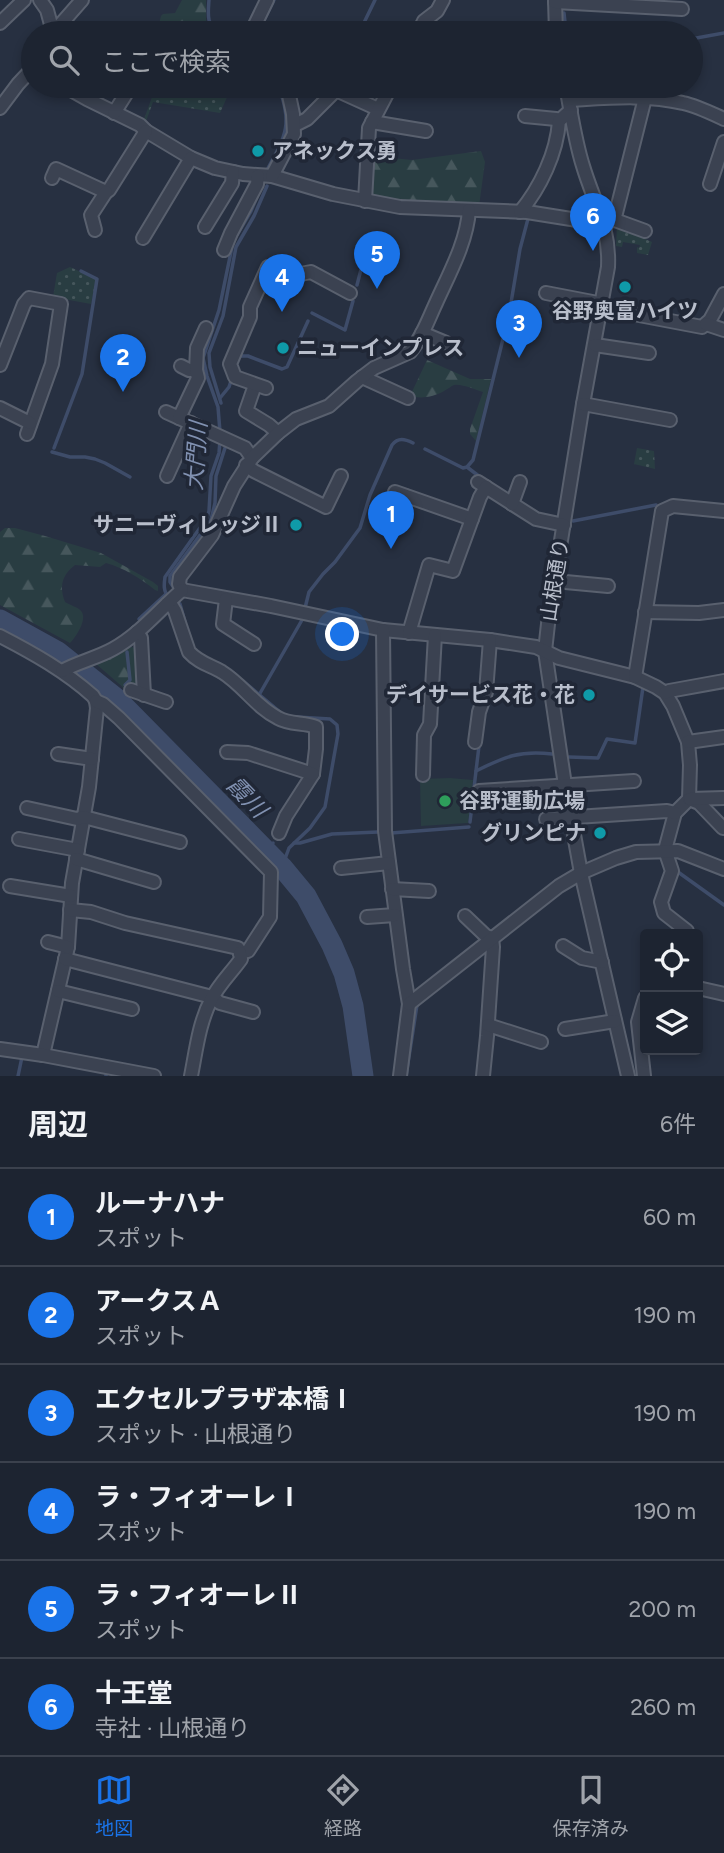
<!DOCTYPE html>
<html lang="ja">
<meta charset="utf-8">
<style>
body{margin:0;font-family:Figtree,"Noto Sans JP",sans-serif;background:#252c39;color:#f1f3f6}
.controls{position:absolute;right:21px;bottom:21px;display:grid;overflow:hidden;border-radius:7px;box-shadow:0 4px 10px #0003}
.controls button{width:63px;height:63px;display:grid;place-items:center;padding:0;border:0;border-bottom:2px solid #3b414d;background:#1d2431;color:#f1f3f6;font:35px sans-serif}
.you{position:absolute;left:343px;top:635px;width:24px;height:24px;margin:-18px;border:5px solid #fff;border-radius:50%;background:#1a73e8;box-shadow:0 0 0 10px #1a73e833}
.badge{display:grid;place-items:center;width:46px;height:46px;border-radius:50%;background:#1a73e8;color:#fff;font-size:23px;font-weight:700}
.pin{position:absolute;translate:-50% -58px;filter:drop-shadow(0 2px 4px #0008)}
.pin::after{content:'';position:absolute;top:37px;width:24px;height:21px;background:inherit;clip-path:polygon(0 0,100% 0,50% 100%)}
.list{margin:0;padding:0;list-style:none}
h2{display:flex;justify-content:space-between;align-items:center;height:91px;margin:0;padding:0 28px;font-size:30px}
h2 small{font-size:23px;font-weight:400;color:#a0a4ab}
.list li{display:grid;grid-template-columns:46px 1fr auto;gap:21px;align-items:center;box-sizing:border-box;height:98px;padding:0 28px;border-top:2px solid #3b414d}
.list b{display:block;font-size:26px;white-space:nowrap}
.list p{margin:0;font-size:23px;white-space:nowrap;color:#a0a4ab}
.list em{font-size:23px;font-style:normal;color:#a0a4ab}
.icon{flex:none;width:38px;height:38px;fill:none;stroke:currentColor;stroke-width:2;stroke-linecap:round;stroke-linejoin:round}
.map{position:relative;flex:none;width:724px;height:1076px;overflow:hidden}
.search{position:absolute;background:#1d2431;box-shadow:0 4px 10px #0003;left:21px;right:21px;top:21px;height:77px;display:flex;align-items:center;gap:18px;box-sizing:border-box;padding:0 24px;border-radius:38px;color:#a0a4ab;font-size:26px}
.sheet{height:679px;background:#1d2431}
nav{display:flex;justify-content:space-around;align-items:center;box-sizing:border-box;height:98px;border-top:2px solid #3b414d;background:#1d2431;font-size:19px;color:#a0a4ab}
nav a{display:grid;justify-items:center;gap:4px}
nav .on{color:#1a73e8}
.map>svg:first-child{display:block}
.green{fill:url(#green-dots)}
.forest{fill:url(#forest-firs)}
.pitch{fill:#293d42}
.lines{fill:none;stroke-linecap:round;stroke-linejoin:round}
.stream{stroke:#3e4c69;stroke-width:3.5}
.river{stroke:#3e4c69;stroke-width:21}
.minor-casing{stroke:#59606e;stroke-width:16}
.minor{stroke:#3b4251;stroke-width:12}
.culture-dot{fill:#0f9aa8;stroke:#202736;stroke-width:2.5}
.leisure-dot{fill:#2e9e5b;stroke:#202736;stroke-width:2.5}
.labels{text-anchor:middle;stroke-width:7;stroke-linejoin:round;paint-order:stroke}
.poi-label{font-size:21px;font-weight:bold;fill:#b8becb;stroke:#202736;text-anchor:start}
.street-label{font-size:21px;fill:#b8becb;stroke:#202736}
.water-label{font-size:23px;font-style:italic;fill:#8191b1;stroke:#202736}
</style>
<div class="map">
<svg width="724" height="1076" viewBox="0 0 724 1076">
<defs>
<pattern id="green-dots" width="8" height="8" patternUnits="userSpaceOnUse" patternTransform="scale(1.75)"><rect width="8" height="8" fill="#293d42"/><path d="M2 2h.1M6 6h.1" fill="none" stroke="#46575c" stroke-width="1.8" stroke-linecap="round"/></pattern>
<pattern id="forest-firs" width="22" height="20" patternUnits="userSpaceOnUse" patternTransform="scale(1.75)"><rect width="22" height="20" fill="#293d42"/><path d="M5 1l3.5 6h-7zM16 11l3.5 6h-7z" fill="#46575c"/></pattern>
</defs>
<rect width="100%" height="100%" fill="#273041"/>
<g class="green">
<polygon points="156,86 232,86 220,113 153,102 145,124 143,122"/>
<polygon points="617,225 645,234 643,238 652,242 648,255 637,253 637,247 639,248 640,245 623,242 622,247 616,246"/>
<polygon points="70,267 96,279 91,304 53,297 57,273"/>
<polygon points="637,448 654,451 655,469 634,464"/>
</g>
<g class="forest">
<polygon points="182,0 206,0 206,23 213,33 165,33 158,28 161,16 163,14 175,13"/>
<polygon points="481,151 485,162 479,206 414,205 369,196 371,156 412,160"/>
<path d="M427 360 470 379H491L476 441 470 434V429L483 392C477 390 460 383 454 385 451 386 448 389 444 391 434 397 421 399 410 396Z"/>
<path d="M5 528H15L45 536 101 553 153 582 158 586V591L155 590C140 578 124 568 106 563L100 567 75 565C62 575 59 586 65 602 69 605 78 607 81 611 88 619 76 637 70 643L0 605V532Z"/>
<polygon points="130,646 134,648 137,684 125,689 95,663"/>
</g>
<polygon class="pitch" points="450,778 473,780 468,823 421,826 420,779"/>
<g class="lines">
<g class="stream">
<path d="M209 0C208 14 206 25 219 33"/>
<polyline points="564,13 566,32"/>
<polyline points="259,30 274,0"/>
<polyline points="359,33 375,0"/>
<polyline points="566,33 630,29 638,33"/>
<polyline points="691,39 724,33"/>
<path d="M268 168C286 136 293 122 278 86"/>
<polyline points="234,240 251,211 263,183"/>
<polyline points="357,285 365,254"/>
<polyline points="312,313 345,330 353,301"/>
<polyline points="238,356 248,356 282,369 287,367 308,321"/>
<polyline points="220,398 229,387 231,381"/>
<polyline points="221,403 210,367 209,353 223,316 236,247 254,216 267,186"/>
<polyline points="220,432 218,407 207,376 203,358 219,310 232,247"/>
<polyline points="54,448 82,374 97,279 81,271"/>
<polyline points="425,449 463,468 467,467 473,460 509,315 520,249 529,215"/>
<polyline points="52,452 70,457 85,457 95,459 105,463 130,477"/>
<polyline points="467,467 480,477"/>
<polyline points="573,521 656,505"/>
<polyline points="174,588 170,582 170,576 211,520 215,503 216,476 225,448"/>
<path d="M169 597C163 592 164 584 165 577L207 518 209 511 211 476 219 453 220 440"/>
<polyline points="176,601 180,604 185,622"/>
<polyline points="139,619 166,594"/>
<polyline points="218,663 235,674"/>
<polyline points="243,681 280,712"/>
<polyline points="125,685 130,680 127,652"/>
<polyline points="109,693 116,689"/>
<path d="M259 695 302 620 309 592 323 574 335 562 360 528 370 495 392 445C398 437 405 439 413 443"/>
<polyline points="569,757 598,758 607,739 635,743 643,687 645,688"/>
<polyline points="476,771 479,746"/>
<path d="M470 822 476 771C504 757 520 750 552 754"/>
<polyline points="391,833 469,827"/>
<polyline points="294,843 300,843 332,834 378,832"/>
<polyline points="259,856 273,843"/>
<polyline points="282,867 289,848 310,828 325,807 338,734 337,725 330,719 297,717"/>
<polyline points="678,872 724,905"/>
<polyline points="18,1076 22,1057"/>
<polyline points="106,1076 106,1075"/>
<polyline points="406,1076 417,1005 419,1003"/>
</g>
<polyline class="river" points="0,620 58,652 117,699 282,867 306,896 332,945 344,973 353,1006 363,1076"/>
<g class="minor-casing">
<g id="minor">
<polyline points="40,0 47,10 53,32"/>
<polyline points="555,0 556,33"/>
<polyline points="555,2 682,9"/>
<polyline points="0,23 24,0"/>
<polyline points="53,33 82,0"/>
<polyline points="251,33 267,0"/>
<polyline points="418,33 424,21 437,11 443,0"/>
<polyline points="64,86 87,99 140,125 146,131 191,158 215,168 243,174 272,176 333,194 400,207 527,212 571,219 595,225 605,225 612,219 616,213 645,98"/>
<path d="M566 86C571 112 575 141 583 166 594 203 610 226 608 267L583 404 549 615 545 651 565 785 581 873 628 1076"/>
<path d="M569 100C606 98 647 94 683 103 697 106 711 113 724 119"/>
<polyline points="0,108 18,84 33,68"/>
<polyline points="114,113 131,86"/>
<polyline points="525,116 556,119 559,121"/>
<polyline points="372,122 426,131"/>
<polyline points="295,125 307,119 336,90 378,109"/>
<polyline points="272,176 294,134 293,114 287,86"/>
<polyline points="52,178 56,169 106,192 109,190 146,131"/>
<polyline points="710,184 724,142"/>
<polyline points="365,201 369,128 391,86"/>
<path d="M520 212C540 188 557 153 559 121L571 110"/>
<polyline points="612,219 645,231"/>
<polyline points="205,227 232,183 233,172"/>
<polyline points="95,230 91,215 106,192"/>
<polyline points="143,238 191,158"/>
<polyline points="224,250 231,233 257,184 258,176"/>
<polyline points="546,293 603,304"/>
<polyline points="602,308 702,327 710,320 724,294"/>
<polyline points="706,324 724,330"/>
<polyline points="422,333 446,343"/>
<polyline points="595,345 649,353"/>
<polyline points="0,365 24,304 29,298 61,304 52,364 27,434"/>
<polyline points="181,366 189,370 196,370"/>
<polyline points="362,377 408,398"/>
<polyline points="255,385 246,411 269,425 278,433"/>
<polyline points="266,388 235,377 230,364 250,317 250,307 268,267 283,274 291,273 295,275 311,272 350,293"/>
<polyline points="583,404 670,420"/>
<polyline points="0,408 30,423"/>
<polyline points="166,412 245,448 252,458"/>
<polyline points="179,418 198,378 196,370 197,348 206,328"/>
<polyline points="246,465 254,471 326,507 341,476"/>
<polyline points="167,476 191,423"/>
<polyline points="478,482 536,519 564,525"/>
<polyline points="395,492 472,519"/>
<polyline points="512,504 520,482"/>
<polyline points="393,525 405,496"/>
<polyline points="555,581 608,586"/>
<polyline points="182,590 271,606 383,630 490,640 536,647 559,658 635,677 656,687 665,693 673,706 688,742 690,765 689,799 675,813 665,850 672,871 661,902 664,913 687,931 686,934"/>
<path d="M182 590 179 584 180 577 212 535 234 486 252 458 278 433 296 419 329 406 357 381 374 368 410 352C422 338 428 320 436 303 449 274 467 242 469 210"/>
<polyline points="226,599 223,624 254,644"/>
<path d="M167 604 172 606 175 611 189 652C199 663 210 665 222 672 243 685 256 707 278 718 290 725 304 722 316 727V749L313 774 286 816 279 833"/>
<polyline points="645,612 699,613 724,610"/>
<polyline points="383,630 385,831 403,969 409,1004 400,1076"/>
<polyline points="137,632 141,638 144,695"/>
<polyline points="409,633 429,565 453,571 480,497 486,487"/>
<path d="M0 636C33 653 65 671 93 696L96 701 97 708 89 787 72 883 68 947 43 1055"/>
<path d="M62 671C78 662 97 658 113 649 140 634 159 610 182 590"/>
<polyline points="635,677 662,511 673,506 724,511"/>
<polyline points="131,690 166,702"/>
<polyline points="665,693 669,691 724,681"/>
<polyline points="96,701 103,704 119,718 271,872 270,917 248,951 240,953"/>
<polyline points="475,742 479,712 486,692 490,640"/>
<polyline points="688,742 724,737"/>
<polyline points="227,752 248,753 313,774"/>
<polyline points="58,754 92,759"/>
<polyline points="423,775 424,735 430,724 435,635"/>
<polyline points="479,791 634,781"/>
<polyline points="689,799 699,803 723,828"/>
<polyline points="690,799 724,798"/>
<polyline points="27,808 77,819 84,817 180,842"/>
<polyline points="546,819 667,811 675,813"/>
<polyline points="19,839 78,850"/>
<polyline points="76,859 154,882"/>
<polyline points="341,868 389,863"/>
<polyline points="10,886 71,896"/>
<polyline points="392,889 429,891"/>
<polyline points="70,910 91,912 125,923 238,948 240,953"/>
<polyline points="465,916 486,936 492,938 493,947 487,1036 483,1076"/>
<polyline points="367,917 395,915"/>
<polyline points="48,942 68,947"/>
<polyline points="563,946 582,958 602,962"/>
<polyline points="65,959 212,997 220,1003 253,1012"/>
<polyline points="698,988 724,994"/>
<polyline points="58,991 132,1009"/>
<polyline points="409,1004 559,886 581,873 616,858 636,852 678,851 724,869"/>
<polyline points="488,1025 541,1042"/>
<polyline points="565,1029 615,1021"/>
<polyline points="0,1049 43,1055 154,1076"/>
<path d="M191 1076C196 1051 199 1023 211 1000 218 985 232 972 241 959L240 953"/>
<polyline points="644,1076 638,1022 645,998"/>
</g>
</g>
<use href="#minor" class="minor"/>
</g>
<g class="culture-dot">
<circle cx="258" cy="151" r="7"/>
<circle cx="625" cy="287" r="7"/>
<circle cx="283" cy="348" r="7"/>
<circle cx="296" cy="525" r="7"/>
<circle cx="589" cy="695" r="7"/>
<circle cx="600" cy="833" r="7"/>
</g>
<circle class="leisure-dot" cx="445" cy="801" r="7"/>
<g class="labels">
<g class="poi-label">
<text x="272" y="158">アネックス勇</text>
<text x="625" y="318" text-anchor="middle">谷野奥富ハイツ</text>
<text x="297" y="355">ニューインプレス</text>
<text x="282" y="532" text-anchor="end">サニーヴィレッジⅡ</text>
<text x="575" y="702" text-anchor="end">デイサービス花・花</text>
<text x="459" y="808">谷野運動広場</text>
<text x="586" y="840" text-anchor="end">グリンピナ</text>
</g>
<g class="street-label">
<text transform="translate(555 580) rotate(-81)" y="7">山根通り</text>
</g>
<g class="water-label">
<text transform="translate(196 456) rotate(-86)" y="8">大門川</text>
<text transform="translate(247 797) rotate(46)" y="8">霞川</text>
</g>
</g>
</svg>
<div class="controls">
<button><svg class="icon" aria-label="locate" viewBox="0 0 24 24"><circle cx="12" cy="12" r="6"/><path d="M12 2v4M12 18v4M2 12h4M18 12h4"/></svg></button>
<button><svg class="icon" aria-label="layers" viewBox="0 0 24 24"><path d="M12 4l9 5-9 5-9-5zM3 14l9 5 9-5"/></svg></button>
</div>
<div class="you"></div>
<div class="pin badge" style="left:391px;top:549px">1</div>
<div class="pin badge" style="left:123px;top:392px">2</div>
<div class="pin badge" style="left:519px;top:358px">3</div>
<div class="pin badge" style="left:282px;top:312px">4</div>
<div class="pin badge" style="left:377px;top:289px">5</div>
<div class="pin badge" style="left:593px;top:251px">6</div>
<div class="search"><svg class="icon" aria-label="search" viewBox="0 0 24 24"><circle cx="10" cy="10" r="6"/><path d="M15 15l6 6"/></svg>ここで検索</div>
</div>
<section class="sheet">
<h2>周辺<small>6件</small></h2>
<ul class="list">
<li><span class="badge">1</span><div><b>ルーナハナ</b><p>スポット</p></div><em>60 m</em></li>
<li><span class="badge">2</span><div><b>アークスＡ</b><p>スポット</p></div><em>190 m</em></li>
<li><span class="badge">3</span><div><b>エクセルプラザ本橋Ⅰ</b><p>スポット · 山根通り</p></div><em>190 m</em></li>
<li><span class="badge">4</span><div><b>ラ・フィオーレⅠ</b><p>スポット</p></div><em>190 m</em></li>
<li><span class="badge">5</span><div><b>ラ・フィオーレⅡ</b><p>スポット</p></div><em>200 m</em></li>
<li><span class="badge">6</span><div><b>十王堂</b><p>寺社 · 山根通り</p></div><em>260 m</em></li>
</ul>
</section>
<nav>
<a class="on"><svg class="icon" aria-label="map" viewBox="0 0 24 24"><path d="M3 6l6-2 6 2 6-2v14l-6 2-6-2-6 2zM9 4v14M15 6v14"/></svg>地図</a>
<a><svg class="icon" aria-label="directions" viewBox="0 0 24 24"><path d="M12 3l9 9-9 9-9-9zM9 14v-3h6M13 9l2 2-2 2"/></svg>経路</a>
<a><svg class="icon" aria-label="saved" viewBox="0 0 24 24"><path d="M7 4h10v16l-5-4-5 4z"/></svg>保存済み</a>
</nav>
